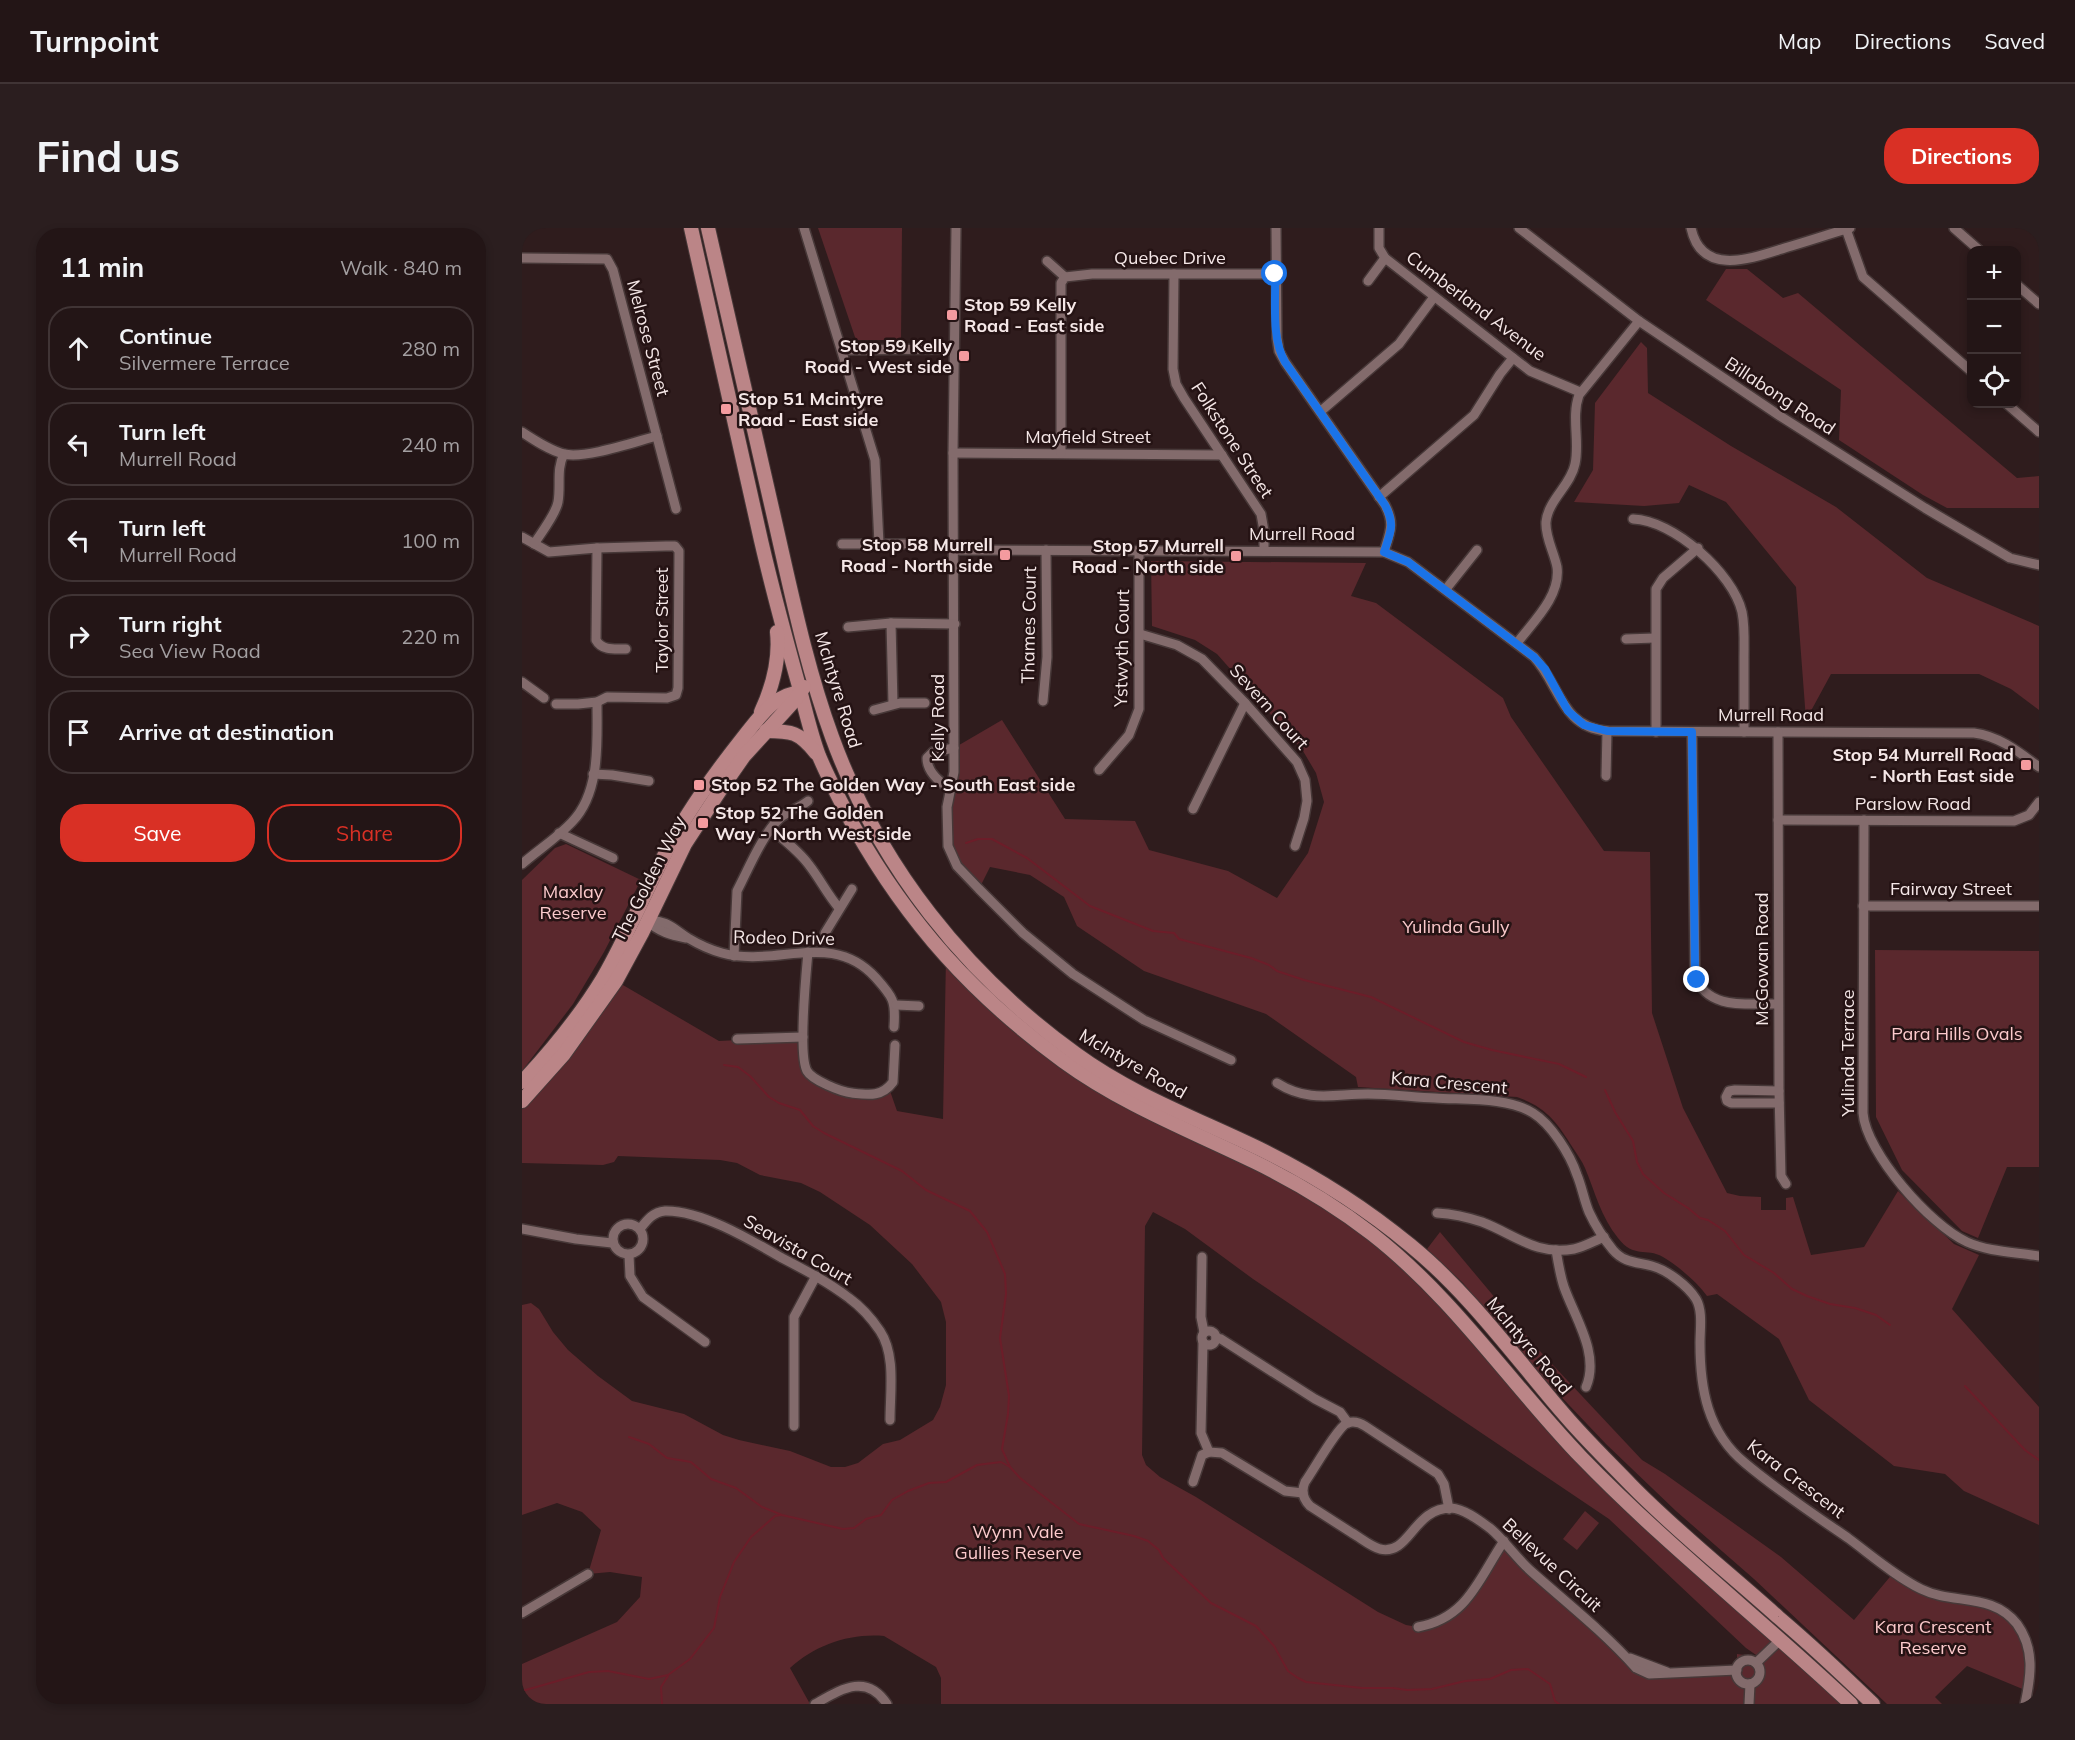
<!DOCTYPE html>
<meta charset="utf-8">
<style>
body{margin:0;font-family:Mulish,sans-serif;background:#2b1e1f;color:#f1f3f6}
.controls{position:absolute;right:18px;top:18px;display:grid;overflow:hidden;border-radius:12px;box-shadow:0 3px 9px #0003}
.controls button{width:54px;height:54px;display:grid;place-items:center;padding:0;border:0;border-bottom:2px solid #403435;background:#231516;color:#f1f3f6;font:30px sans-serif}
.stop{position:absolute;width:18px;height:18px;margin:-14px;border:4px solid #1a73e8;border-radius:50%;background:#fff}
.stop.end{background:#1a73e8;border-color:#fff;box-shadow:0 2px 6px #0008}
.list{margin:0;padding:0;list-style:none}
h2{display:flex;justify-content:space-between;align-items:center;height:78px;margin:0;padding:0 24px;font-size:26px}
h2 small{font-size:20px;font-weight:400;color:#a39fa1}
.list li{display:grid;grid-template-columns:39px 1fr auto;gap:18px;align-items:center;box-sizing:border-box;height:84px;margin:0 12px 12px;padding:0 12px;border:2px solid #403435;border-radius:24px}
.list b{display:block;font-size:22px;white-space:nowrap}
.list p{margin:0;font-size:20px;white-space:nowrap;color:#a39fa1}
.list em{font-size:20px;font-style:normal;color:#a39fa1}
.actions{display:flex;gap:12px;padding:18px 24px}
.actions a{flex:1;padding:14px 0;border:2px solid #d93025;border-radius:24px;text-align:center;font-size:21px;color:#d93025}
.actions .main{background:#d93025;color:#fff}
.icon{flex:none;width:33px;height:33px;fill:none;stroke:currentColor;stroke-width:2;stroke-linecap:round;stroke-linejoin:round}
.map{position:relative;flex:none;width:1517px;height:1476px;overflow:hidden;border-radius:24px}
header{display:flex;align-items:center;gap:36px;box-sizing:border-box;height:84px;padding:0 30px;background:#231516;border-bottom:2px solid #403435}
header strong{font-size:28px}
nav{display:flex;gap:33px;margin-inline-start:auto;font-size:21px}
.intro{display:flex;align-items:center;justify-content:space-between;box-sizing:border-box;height:144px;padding:0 36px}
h1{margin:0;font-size:42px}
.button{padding:15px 27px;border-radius:24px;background:#d93025;color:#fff;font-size:21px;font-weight:700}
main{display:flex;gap:36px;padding:0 36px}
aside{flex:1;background:#231516;border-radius:24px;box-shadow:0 3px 9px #0003}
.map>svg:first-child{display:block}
.green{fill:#5a282d;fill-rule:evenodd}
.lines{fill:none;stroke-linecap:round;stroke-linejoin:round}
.stream{stroke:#6c1d29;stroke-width:2}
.minor-casing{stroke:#473838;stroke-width:12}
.primary-casing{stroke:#473838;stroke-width:16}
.minor{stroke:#836b6c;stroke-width:9}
.primary{stroke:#bb8587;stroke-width:14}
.route{stroke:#1a73e8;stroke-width:8}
.poi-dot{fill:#f49b9f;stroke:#251314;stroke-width:2}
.labels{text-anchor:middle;stroke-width:5;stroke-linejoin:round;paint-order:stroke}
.street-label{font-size:18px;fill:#f5e7e7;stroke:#251314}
.poi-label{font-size:18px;font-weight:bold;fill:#f5e7e7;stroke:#251314;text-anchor:start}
.park-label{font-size:18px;fill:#fccacc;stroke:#251314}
</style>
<header>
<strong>Turnpoint</strong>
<nav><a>Map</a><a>Directions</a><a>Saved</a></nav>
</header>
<div class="intro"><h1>Find us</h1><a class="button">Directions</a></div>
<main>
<aside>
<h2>11 min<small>Walk · 840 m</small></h2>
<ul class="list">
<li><svg class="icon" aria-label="ahead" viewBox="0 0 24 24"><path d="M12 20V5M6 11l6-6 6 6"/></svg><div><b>Continue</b><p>Silvermere Terrace</p></div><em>280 m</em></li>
<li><svg class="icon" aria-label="left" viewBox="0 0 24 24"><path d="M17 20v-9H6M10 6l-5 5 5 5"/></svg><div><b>Turn left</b><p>Murrell Road</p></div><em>240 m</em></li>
<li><svg class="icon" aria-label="left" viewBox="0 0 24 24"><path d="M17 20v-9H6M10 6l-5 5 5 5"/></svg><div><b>Turn left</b><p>Murrell Road</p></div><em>100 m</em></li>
<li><svg class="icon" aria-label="right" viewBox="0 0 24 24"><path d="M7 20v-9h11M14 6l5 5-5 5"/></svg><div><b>Turn right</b><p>Sea View Road</p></div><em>220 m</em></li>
<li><svg class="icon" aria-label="arrive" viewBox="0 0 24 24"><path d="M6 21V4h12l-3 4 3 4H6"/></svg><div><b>Arrive at destination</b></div></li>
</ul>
<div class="actions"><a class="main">Save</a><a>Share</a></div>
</aside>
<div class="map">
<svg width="1517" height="1476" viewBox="0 0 1517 1476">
<rect width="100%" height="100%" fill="#2f1c1d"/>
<g class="green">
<polygon points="296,0 380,0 379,112 334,112"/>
<polygon points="1204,41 1225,41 1261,70 1276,65 1495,250 1517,248 1517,280 1425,280 1401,267 1317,212 1319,162 1184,72"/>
<polygon points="1119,114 1125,120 1126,165 1209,218 1314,279 1405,350 1517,398 1517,482 1489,461 1457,446 1309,446 1284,492 1274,359 1204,274 1167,257 1157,275 1122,278 1052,274 1071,242 1073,175"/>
<path d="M629 333 844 335 829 368 854 375 981 470 989 489 1082 623 1128 624 1130 785 1161 880 1205 965 1218 968 1239 969V982H1264V970L1271 969 1289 1027 1342 1019 1376 963 1432 1016 1457 1027 1430 1081 1517 1179V1297L1442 1263 1423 1246 1372 1238 1287 1172 1257 1111 1195 1066 1185 1068C1176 1055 1155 1037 1141 1029 1124 1019 1112 1031 1096 1010 1079 989 1073 964 1063 940 1060 933 1055 926 1051 920 1035 894 1024 879 995 869L836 859 834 849 744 786 622 743 555 698 542 669 508 647 468 639 457 661 435 638 424 611 432 520 480 492 543 591 613 593 627 622 706 643 755 670 786 625 802 574 794 545 781 523 695 426 673 412 630 398Z"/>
<polygon points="44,616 119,652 82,724 51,776 0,843 0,652 33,620"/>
<polygon points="1353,722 1517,723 1517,939 1485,939 1456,1010 1440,1003 1380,942 1354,889"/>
<path d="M424 729 512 812 736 935 853 1008 1034 1202 1329 1476H419V1450L414 1439 362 1408C328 1405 293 1417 268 1440L288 1476H0V1436L95 1394 118 1369 120 1349 88 1344 66 1346 79 1302 60 1284 35 1275 0 1287V1077L9 1075 17 1081 31 1104 46 1122 76 1148 110 1173 162 1186 201 1207 217 1212 268 1223 309 1239H323L336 1235 361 1216 378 1212 411 1192 418 1179 424 1157V1094L419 1074 390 1036 348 997 298 964 279 955 238 947 215 935 198 932 96 928 92 934 81 937 0 935V873L94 753 197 813 281 809 286 845 326 865 367 860 375 883 421 891ZM631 984 663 1001 731 1051 1087 1291 1224 1420 1237 1429 1215 1426V1441L1148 1444 1104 1428 982 1313 941 1377 896 1399 884 1397 856 1384 674 1269 638 1249 624 1237 620 1227 623 998Z"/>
<polygon points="918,1004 1015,1120 1120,1232 1143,1246 1259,1329 1332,1392 1372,1344 1396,1359 1484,1385 1506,1419 1503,1462 1445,1438 1413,1469 1420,1476 1365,1476 1232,1351 1154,1283 1084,1216 1008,1136 941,1055 905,1021"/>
<polygon points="1063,1283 1077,1295 1055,1322 1041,1311"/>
</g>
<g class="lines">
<g class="stream">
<polyline points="444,615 456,611 470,611 505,630 568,678 631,703 652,705 657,711 729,730 747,737 755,743 782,752 849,769 942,814 970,822 1037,836 1064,849"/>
<polyline points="202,837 216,839 228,848 247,869 257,875 278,882 291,898 302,905 380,943 404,962 448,983 465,1004 483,1046 484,1066 478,1110 487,1168 486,1186 480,1221 488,1239"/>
<polyline points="1083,862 1093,884 1111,913 1115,934 1121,946 1142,965 1166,980 1178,990 1186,992 1203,1003 1222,1027 1252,1045 1270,1061 1285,1068 1308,1076 1333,1080 1354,1087 1368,1097"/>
<polyline points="1443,1158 1503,1222 1517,1232"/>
<polyline points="107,1209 127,1216 145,1230 169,1234 189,1251 214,1260 240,1279 260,1287 321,1301 332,1300 344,1291 359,1287 370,1272 386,1263 407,1255 424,1254 455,1237 479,1234 488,1239 498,1250 557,1296 612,1308 626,1313 637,1322 641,1330 689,1375 734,1398 752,1418 766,1443 776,1450 784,1454 840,1460 871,1460 885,1462 910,1461 943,1453 968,1451 989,1442 1006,1441 1028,1456 1033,1473 1037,1476"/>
<polyline points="0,1463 67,1444 86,1443 127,1451 146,1447 168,1431 192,1400 198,1369 212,1334 229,1309 253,1288 259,1287"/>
<polyline points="140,1476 139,1459 146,1448"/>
</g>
<g class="minor-casing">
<g id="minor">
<polyline points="282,0 353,232 357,316"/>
<polyline points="434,0 431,225 432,544 425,579 426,618 435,638 457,661 501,705 551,746 622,792 709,832"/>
<path d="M754 0 755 110 757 123 763 134 863 277C873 296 868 304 862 324"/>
<polyline points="857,0 857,20 863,30 1008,143 1058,164"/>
<polyline points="997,0 1117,93 1258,188 1403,280 1488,330 1517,337"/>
<path d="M1169 0C1180 51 1233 29 1266 19 1287 13 1307 6 1328 0"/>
<polyline points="1432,0 1457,22"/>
<polyline points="1324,1 1341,49 1450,144"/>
<polyline points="0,30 85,31 91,42 154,281"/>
<polyline points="525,33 543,49"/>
<polyline points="652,46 651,141 654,156 662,170 739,286 742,303 742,323"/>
<polyline points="846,53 863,30"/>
<polyline points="1494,56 1517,76"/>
<polyline points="321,122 432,121"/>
<polyline points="1485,176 1517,204"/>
<polyline points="799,183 877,116 912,69"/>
<path d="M0 204C12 212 27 222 42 226 63 231 112 214 135 208"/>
<polyline points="431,225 700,227"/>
<polyline points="539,225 539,55 543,49 570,46 753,46"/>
<polyline points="857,269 952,187 978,146 991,130"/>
<path d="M1111 291C1151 292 1211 345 1220 384 1223 399 1222 415 1222 430 1222 455 1222 479 1222 504"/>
<polyline points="0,309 27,324 75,320 144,318 153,318 157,323 156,460 154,467 145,470 85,469 75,474 56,476 34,476"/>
<path d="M12 316C19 305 34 286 36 274 39 257 34 241 42 226"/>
<polyline points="320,316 388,316"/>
<path d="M75 320 74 412C80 423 93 421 104 421"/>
<path d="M431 322 862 324 886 334 1012 429C1038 457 1039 499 1085 503L1452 505C1477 508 1497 524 1517 539"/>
<polyline points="924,361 955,322"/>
<polyline points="369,395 371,476"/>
<polyline points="326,399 369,395 433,396"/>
<polyline points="618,406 655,417 680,431 723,475 775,534 783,552 785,573 782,590 773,618"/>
<polyline points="1104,411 1133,410"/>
<path d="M995 415C1011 394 1039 368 1035 339 1032 324 1023 309 1024 294 1026 272 1049 257 1053 236 1058 214 1049 189 1057 167L1117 93"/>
<polyline points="0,454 22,470"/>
<polyline points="521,473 525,429 524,322"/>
<polyline points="352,482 378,475 403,475"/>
<polyline points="1134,504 1134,361 1141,350 1176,320"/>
<path d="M1170 504 1173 748C1186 783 1226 775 1256 776"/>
<polyline points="1256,504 1257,863 1259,948 1264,956"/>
<polyline points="577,542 607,507 617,481 617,322"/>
<polyline points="71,546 90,547 127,553"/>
<polyline points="1084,548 1085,503"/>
<path d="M429 561C417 554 405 544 405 530L411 524 432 520"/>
<polyline points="671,581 723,475"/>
<polyline points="1256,592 1492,593 1507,587 1517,574"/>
<path d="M1342 592 1341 885C1344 925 1409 998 1445 1014 1467 1024 1493 1024 1517 1028"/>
<path d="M249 601C262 612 277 623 287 637 298 651 305 666 317 680"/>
<polyline points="37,605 91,630"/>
<path d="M0 636C16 622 35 610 50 594 79 564 75 512 75 474"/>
<polyline points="1341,678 1517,678"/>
<path d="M125 693C144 691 152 701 166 710 176 716 189 722 200 725 254 740 310 701 354 750 371 769 374 773 372 799"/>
<path d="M125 693C137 704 149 707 164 710"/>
<polyline points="303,705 330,661"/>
<path d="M286 724C284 746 276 827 285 843 290 852 319 864 330 865 347 867 360 869 371 854L373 817"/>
<path d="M212 728 215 663 219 655C228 637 243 603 258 590 265 584 277 580 286 573"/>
<polyline points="374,777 397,778"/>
<polyline points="215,811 281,809"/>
<path d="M755 855C787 875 812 866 846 866 868 866 891 869 913 870 942 872 986 869 1011 885 1029 896 1048 926 1055 947 1060 959 1062 972 1067 984 1073 997 1082 1011 1091 1022 1102 1035 1115 1034 1130 1038 1145 1042 1166 1058 1174 1071 1181 1083 1178 1101 1178 1115 1178 1160 1185 1204 1223 1235 1255 1262 1291 1286 1326 1310 1349 1327 1373 1348 1399 1361 1431 1377 1470 1364 1495 1396 1513 1421 1509 1448 1503 1476"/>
<polyline points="1257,863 1213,862 1207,863 1204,869 1205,873 1209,875 1257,875"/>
<path d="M915 985C931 986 945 989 960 994 992 1006 1014 1028 1052 1021 1062 1019 1072 1013 1082 1009"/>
<circle cx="106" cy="1011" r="15"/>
<polyline points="0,1001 54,1011 90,1015"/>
<path d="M118 1001C125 992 131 984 143 983 179 982 229 1012 260 1030 283 1042 306 1054 327 1070 338 1078 350 1091 358 1103 374 1127 368 1164 368 1192"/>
<path d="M1034 1022C1036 1034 1038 1047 1042 1059 1053 1090 1078 1126 1064 1159"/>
<polyline points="107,1027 108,1048 121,1069 183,1114"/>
<polyline points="680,1029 679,1089 682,1104"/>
<circle cx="687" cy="1110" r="7"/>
<polyline points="694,1110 699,1111 793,1171 818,1184 826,1195"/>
<polyline points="681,1114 679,1205 687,1224 700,1225 763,1263 781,1265"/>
<polyline points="272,1198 272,1089 294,1048"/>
<polyline points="671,1254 680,1227 687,1224"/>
<path d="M927 1281 922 1256 916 1246 843 1198C837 1194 831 1193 825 1195 815 1200 791 1243 783 1254 779 1263 781 1271 788 1278 802 1287 816 1296 830 1305 839 1310 848 1318 858 1321 888 1328 891 1280 929 1280 943 1281 958 1293 969 1301 984 1314 995 1331 1010 1344 1045 1375 1083 1405 1114 1440L1127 1446 1215 1442"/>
<polyline points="0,1385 66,1346"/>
<path d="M896 1399C946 1390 957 1350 982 1313"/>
<polyline points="1108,1430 1145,1444"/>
<circle cx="1226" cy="1444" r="12"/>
<polyline points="1234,1435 1258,1412"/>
<path d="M293 1476C318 1462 344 1444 365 1476"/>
<polyline points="1227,1476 1228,1456"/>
</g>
</g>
<g class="primary-casing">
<g id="primary">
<path d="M169 0C191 100 214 199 236 299 248 354 263 408 278 462 284 484 289 507 297 528 307 552 320 576 332 599 387 696 451 767 541 833 600 876 667 902 733 934 774 954 814 978 850 1006 932 1070 988 1155 1059 1229 1144 1317 1240 1392 1329 1476"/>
<path d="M186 0C208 96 230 193 252 289 269 363 284 438 310 509 357 638 443 746 554 826 610 867 676 891 738 921 791 947 842 979 888 1017 947 1065 992 1128 1041 1185 1062 1210 1086 1233 1109 1257 1155 1304 1207 1345 1256 1389 1289 1417 1320 1446 1351 1476"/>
<path d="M239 484C251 458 258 432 255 404"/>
<path d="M244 503C270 503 277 504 294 525"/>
<path d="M0 854C30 822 58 788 81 750 103 712 120 671 140 632 162 587 192 546 223 507 237 490 254 464 279 465"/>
<polyline points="0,873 42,826 94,753 120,705 163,616 199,561 222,528 273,472 282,459"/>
</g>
</g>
<use href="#minor" class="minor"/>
<use href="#primary" class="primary"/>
</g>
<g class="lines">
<path class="route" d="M753 46C754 75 749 109 763 134L863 277C873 296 869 304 862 324L886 334 1012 429 1023 441 1046 483 1062 497 1085 503 1170 504 1173 744 1175 752"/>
</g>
<g class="poi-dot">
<rect x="424" y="81" width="12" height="12" rx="3"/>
<rect x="436" y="122" width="12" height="12" rx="3"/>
<rect x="198" y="175" width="12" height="12" rx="3"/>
<rect x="477" y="321" width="12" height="12" rx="3"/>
<rect x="708" y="322" width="12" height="12" rx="3"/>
<rect x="1498" y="531" width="12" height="12" rx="3"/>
<rect x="171" y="551" width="12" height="12" rx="3"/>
<rect x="175" y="589" width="12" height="12" rx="3"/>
</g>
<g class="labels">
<g class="street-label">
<text x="648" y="36">Quebec Drive</text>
<text transform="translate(954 78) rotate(37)" y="6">Cumberland Avenue</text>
<text transform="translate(126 110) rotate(75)" y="6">Melrose Street</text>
<text transform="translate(1258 168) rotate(33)" y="6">Billabong Road</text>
<text x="566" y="215">Mayfield Street</text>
<text transform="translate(710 212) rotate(57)" y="6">Folkstone Street</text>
<text x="780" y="312">Murrell Road</text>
<text transform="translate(140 392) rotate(-90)" y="6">Taylor Street</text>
<text transform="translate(507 397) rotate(-89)" y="6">Thames Court</text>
<text transform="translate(600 420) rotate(-89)" y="6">Ystwyth Court</text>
<text transform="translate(316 462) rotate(73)" y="6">McIntyre Road</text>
<text transform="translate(747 479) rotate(48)" y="6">Severn Court</text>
<text x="1249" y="493">Murrell Road</text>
<text transform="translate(416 490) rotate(-90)" y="6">Kelly Road</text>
<text x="1391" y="582">Parslow Road</text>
<text transform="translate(127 651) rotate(-63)" y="6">The Golden Way</text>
<text x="1429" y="667">Fairway Street</text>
<text transform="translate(262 710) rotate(1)" y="6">Rodeo Drive</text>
<text transform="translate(1240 731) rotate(-90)" y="6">McGowan Road</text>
<text transform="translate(1326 825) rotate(-90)" y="6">Yulinda Terrace</text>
<text transform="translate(611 836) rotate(30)" y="6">McIntyre Road</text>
<text transform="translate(927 855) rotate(5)" y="6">Kara Crescent</text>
<text transform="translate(276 1022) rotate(30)" y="6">Seavista Court</text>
<text transform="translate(1007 1118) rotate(50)" y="6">McIntyre Road</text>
<text transform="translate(1274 1251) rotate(37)" y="6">Kara Crescent</text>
<text transform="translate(1030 1337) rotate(43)" y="6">Bellevue Circuit</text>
</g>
<g class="poi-label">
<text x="442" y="83">Stop 59 Kelly<tspan x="442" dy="21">Road - East side</tspan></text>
<text x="430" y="124" text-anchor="end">Stop 59 Kelly<tspan x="430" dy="21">Road - West side</tspan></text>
<text x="216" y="177">Stop 51 Mcintyre<tspan x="216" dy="21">Road - East side</tspan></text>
<text x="471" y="323" text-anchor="end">Stop 58 Murrell<tspan x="471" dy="21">Road - North side</tspan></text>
<text x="702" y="324" text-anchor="end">Stop 57 Murrell<tspan x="702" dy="21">Road - North side</tspan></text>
<text x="1492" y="533" text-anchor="end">Stop 54 Murrell Road<tspan x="1492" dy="21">- North East side</tspan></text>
<text x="189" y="563">Stop 52 The Golden Way - South East side</text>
<text x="193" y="591">Stop 52 The Golden<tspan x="193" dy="21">Way - North West side</tspan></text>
</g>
<g class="park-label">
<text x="51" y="670">Maxlay<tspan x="51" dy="21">Reserve</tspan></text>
<text x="934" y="705">Yulinda Gully</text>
<text x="1435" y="812">Para Hills Ovals</text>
<text x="496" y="1310">Wynn Vale<tspan x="496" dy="21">Gullies Reserve</tspan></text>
<text x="1411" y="1405">Kara Crescent<tspan x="1411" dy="21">Reserve</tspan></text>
</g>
</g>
</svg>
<div class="controls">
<button>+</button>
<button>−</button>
<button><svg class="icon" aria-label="locate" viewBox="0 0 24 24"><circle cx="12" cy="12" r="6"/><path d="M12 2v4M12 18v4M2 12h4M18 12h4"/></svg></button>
</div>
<div class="stop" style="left:753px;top:46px"></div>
<div class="stop end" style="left:1175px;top:752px"></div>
</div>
</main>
